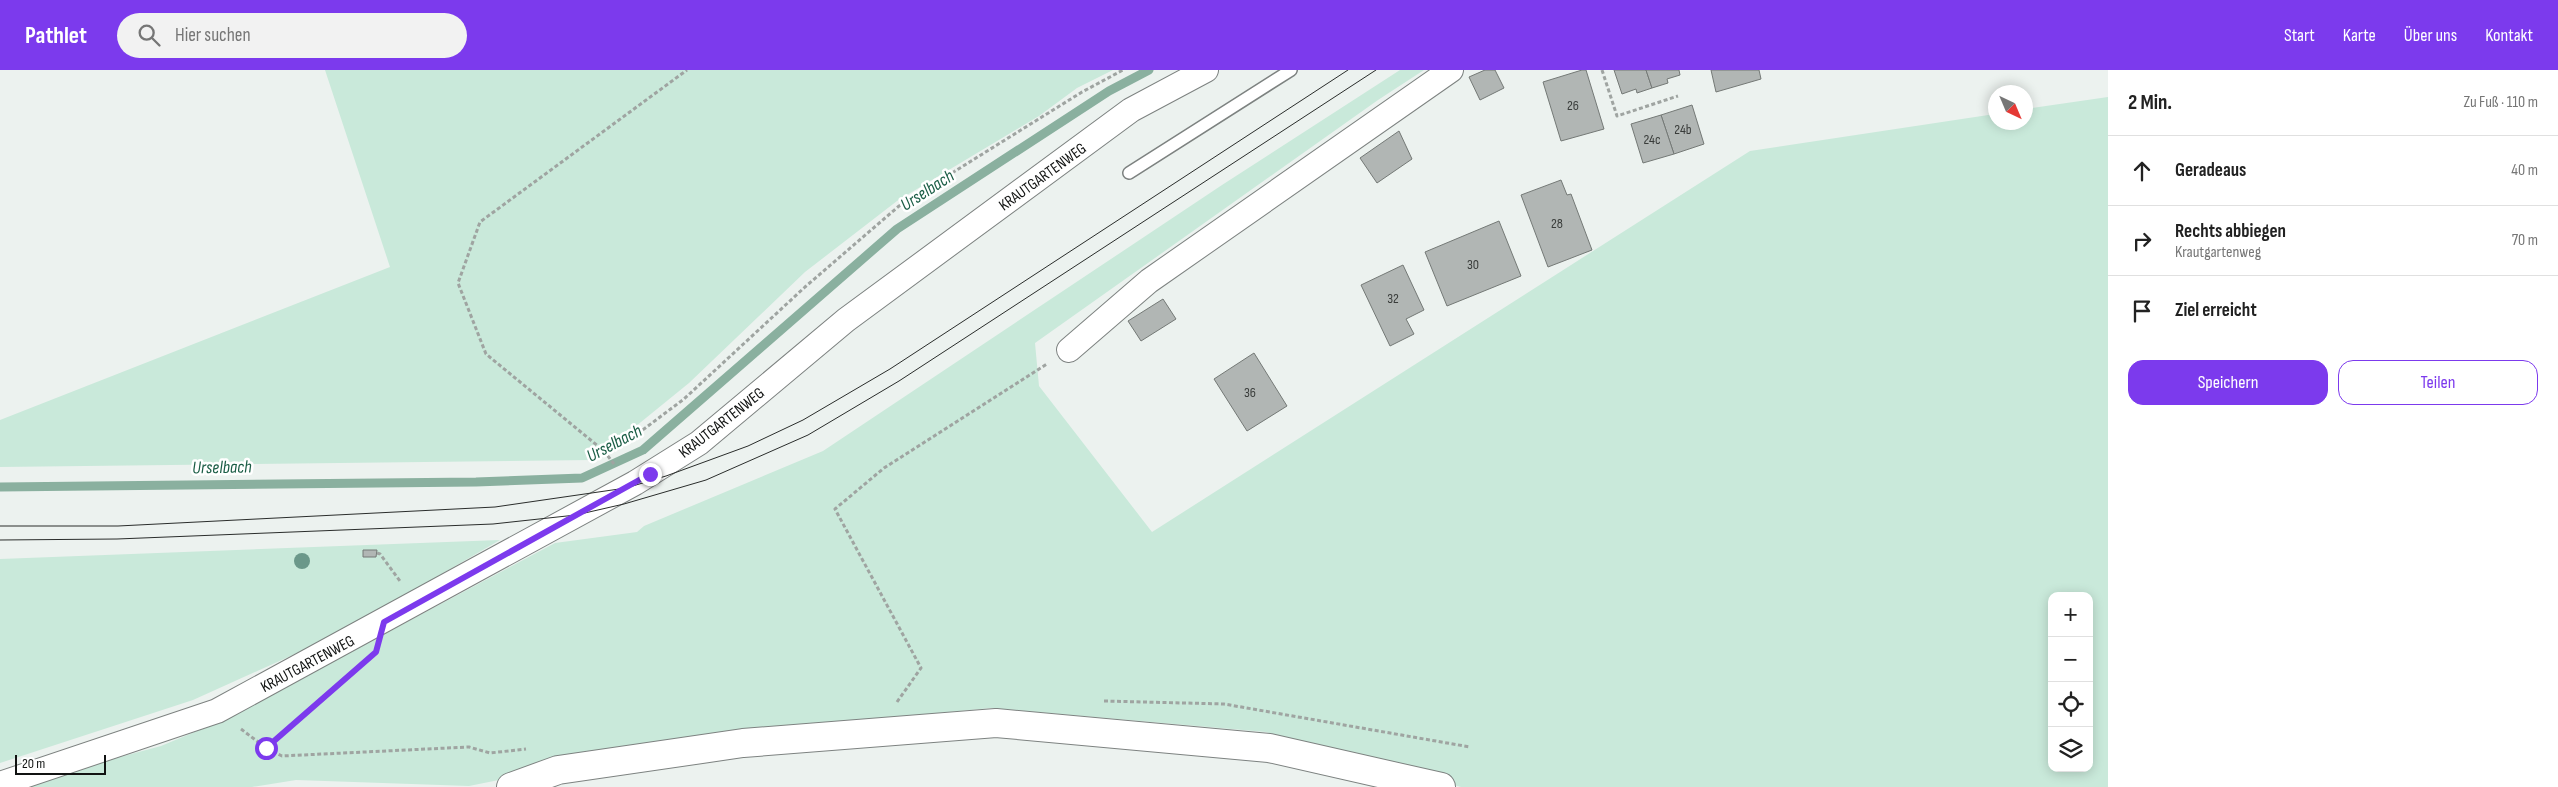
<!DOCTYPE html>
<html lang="de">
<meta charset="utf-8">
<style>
body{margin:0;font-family:"Sofia Sans Condensed",sans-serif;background:#f2f2f2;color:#222}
.controls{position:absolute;right:15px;bottom:15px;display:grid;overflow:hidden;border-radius:10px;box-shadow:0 2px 12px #0003}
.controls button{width:45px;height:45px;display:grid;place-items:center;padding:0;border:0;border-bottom:1px solid #e0e0e0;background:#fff;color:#222;font:25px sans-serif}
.compass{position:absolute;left:1988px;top:15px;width:45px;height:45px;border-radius:50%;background:#fff;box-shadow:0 2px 12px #0003;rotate:136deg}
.scale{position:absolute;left:15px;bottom:12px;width:91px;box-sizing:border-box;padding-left:5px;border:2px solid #111312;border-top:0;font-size:14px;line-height:18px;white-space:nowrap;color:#111312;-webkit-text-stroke:4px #fff;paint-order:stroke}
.stop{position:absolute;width:15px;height:15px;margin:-11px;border:4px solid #7c3aed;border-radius:50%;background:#fff}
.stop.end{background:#7c3aed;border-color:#fff;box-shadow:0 1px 5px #0008}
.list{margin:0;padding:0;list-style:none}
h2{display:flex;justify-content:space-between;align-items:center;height:65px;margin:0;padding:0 20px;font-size:21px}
h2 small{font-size:16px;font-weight:400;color:#767676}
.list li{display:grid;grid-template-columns:32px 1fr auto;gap:15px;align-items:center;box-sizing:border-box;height:70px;padding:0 20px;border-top:1px solid #e0e0e0}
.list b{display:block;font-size:19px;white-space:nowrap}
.list p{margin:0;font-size:16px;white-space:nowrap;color:#767676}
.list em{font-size:16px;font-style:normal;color:#767676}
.actions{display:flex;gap:10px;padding:15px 20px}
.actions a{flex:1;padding:11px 0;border:1px solid #7c3aed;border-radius:15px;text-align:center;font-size:18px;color:#7c3aed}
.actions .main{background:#7c3aed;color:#fff}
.icon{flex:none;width:28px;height:28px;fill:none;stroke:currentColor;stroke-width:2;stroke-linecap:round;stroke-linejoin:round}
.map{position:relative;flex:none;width:2108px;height:717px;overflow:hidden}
header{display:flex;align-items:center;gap:30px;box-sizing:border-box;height:70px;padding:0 25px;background:#7c3aed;color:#fff}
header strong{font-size:24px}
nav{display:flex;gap:28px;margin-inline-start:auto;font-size:18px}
.search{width:350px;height:45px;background:#f2f2f2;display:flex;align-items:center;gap:12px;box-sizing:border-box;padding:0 18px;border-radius:28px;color:#767676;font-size:19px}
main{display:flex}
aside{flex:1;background:#fff}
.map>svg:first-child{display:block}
.green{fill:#c9e9da;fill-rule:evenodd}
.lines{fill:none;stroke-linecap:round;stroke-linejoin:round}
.stream{stroke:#8ab09f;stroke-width:9}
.building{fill:#b1b6b4;stroke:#747976}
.service-casing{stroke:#7d8280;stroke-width:14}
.minor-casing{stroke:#7d8280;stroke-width:26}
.secondary-casing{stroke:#7d8280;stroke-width:30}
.path{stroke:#9fa4a1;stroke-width:3;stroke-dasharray:4 2.5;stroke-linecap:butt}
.service{stroke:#fff;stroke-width:11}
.minor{stroke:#fff;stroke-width:24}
.secondary{stroke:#fff;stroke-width:28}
.tram{stroke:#2a2d2b;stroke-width:1}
.tree{fill:#6b988a}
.route{stroke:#7c3aed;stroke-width:6}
.labels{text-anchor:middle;stroke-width:5;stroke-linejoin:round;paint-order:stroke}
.number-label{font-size:14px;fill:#393c3a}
.street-label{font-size:16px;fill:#111312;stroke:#fff}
.water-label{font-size:18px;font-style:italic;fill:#1a5d45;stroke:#fff}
</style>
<header>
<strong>Pathlet</strong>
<div class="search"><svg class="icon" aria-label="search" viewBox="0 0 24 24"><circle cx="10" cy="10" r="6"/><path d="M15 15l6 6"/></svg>Hier suchen</div>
<nav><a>Start</a><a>Karte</a><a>Über uns</a><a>Kontakt</a></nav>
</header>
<main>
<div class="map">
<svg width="2108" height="717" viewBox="0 0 2108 717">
<rect width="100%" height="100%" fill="#ecf2ef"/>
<g class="green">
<polygon points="325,0 1113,0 1077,18 1039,46 897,131 805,202 689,313 609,378 591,390 0,397 0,350 390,197"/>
<path d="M1400 0H1424L1378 30 1035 273 1039 316 1152 462 1750 81 1995 44 1996 52H2026V39L2108 27V717H1461L1266 662 991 638 738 662 469 716 296 710 252 717H8L161 676 221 651 555 473 637 462 644 456 823 381 1222 115ZM2052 526H2089V698H2052Z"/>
<polygon points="500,470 335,566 193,630 0,693 0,489"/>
</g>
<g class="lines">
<polyline class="stream" points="0,417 476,412 582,408 643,380 897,159 1109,21 1149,0"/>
</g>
<g class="building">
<polygon points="1485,0 1495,0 1504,18 1480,30 1469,7"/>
<polygon points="1582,0 1586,0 1604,59 1561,71 1543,12"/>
<polygon points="1614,0 1646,0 1652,18 1637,23 1636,19 1622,24"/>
<polygon points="1646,0 1679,0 1680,5 1667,9 1668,13 1652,18"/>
<polygon points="1711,0 1759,0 1761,9 1716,22"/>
<polygon points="1692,35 1704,74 1674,84 1661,45"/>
<polygon points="1661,45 1674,84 1643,93 1631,54"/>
<polygon points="1399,61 1412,89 1377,113 1360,88"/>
<polygon points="1561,110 1567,125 1571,124 1592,180 1548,197 1521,125"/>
<polygon points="1499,151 1521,206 1447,236 1425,182"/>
<polygon points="1403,195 1424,240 1406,249 1414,264 1390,276 1361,215"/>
<polygon points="1163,229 1176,249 1141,271 1128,251"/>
<polygon points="1254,283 1287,336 1247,361 1214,309"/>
<polygon points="363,480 377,480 376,487 363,487"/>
</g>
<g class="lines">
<g class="service-casing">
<polyline id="service" points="1129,103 1291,0"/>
</g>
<g class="minor-casing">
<g id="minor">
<polyline points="1069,280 1149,211 1451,0"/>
<polyline points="0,714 217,641 635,413 699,373 846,250 1131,40 1206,0"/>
</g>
</g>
<g class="secondary-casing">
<polyline id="secondary" points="511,717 558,700 743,673 996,653 1269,678 1441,717"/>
</g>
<g class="path">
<polyline points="1602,0 1617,46 1678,26"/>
<polyline points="604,381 616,380 684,329 805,217 899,136 1082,22 1123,0"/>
<polyline points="614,394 604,381 486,284 458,213 480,152 687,0"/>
<polyline points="377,483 380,484 400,511"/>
<polyline points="1104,631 1224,634 1470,677"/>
<polyline points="897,632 921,598 835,439 884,398 1047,294"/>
<polyline points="241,659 266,678 282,686 469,677 490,683 526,679"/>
<polyline points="266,678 357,598"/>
</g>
<use href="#service" class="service"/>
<use href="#minor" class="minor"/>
<use href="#secondary" class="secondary"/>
<g class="tram">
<polyline points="0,456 118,456 495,437 626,418 666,406 748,376 803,350 890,299 1348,0"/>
<polyline points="0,470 117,469 493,454 576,445 624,434 706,410 808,365 899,311 1376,0"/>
</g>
</g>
<circle class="tree" cx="302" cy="491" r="8"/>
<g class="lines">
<polyline class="route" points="266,678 376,582 384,552 650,404"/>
</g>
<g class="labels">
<g class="number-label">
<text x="1573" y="40">26</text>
<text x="1683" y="64">24b</text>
<text x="1652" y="74">24c</text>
<text x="1557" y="158">28</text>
<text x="1473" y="199">30</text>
<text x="1393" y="233">32</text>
<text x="1250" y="327">36</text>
</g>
<g class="street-label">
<text transform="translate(1042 106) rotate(-36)" y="6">KRAUTGARTENWEG</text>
<text transform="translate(721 352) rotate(-38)" y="6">KRAUTGARTENWEG</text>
<text transform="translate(307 593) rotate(-28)" y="6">KRAUTGARTENWEG</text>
</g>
<g class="water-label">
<text transform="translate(927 120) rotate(-33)" y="6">Urselbach</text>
<text transform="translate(614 373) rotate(-28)" y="6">Urselbach</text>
<text transform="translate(222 397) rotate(-1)" y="6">Urselbach</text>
</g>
</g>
</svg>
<div class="controls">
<button>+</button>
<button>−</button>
<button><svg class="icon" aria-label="locate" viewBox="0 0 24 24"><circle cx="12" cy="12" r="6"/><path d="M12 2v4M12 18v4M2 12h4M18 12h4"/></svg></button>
<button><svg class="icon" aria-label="layers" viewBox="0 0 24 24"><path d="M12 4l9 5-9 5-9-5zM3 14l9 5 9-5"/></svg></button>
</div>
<svg class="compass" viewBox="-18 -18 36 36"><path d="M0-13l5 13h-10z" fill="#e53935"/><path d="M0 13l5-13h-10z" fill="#767676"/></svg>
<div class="scale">20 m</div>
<div class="stop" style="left:266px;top:678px"></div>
<div class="stop end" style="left:650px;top:404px"></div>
</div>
<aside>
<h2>2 Min.<small>Zu Fuß · 110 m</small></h2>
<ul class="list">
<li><svg class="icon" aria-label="ahead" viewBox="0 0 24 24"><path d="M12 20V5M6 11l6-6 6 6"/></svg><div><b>Geradeaus</b></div><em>40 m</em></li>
<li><svg class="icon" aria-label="right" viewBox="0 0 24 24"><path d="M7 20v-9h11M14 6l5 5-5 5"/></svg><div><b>Rechts abbiegen</b><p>Krautgartenweg</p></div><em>70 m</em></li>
<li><svg class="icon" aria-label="arrive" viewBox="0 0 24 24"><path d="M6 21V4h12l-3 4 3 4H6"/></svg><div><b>Ziel erreicht</b></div></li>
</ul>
<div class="actions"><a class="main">Speichern</a><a>Teilen</a></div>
</aside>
</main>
